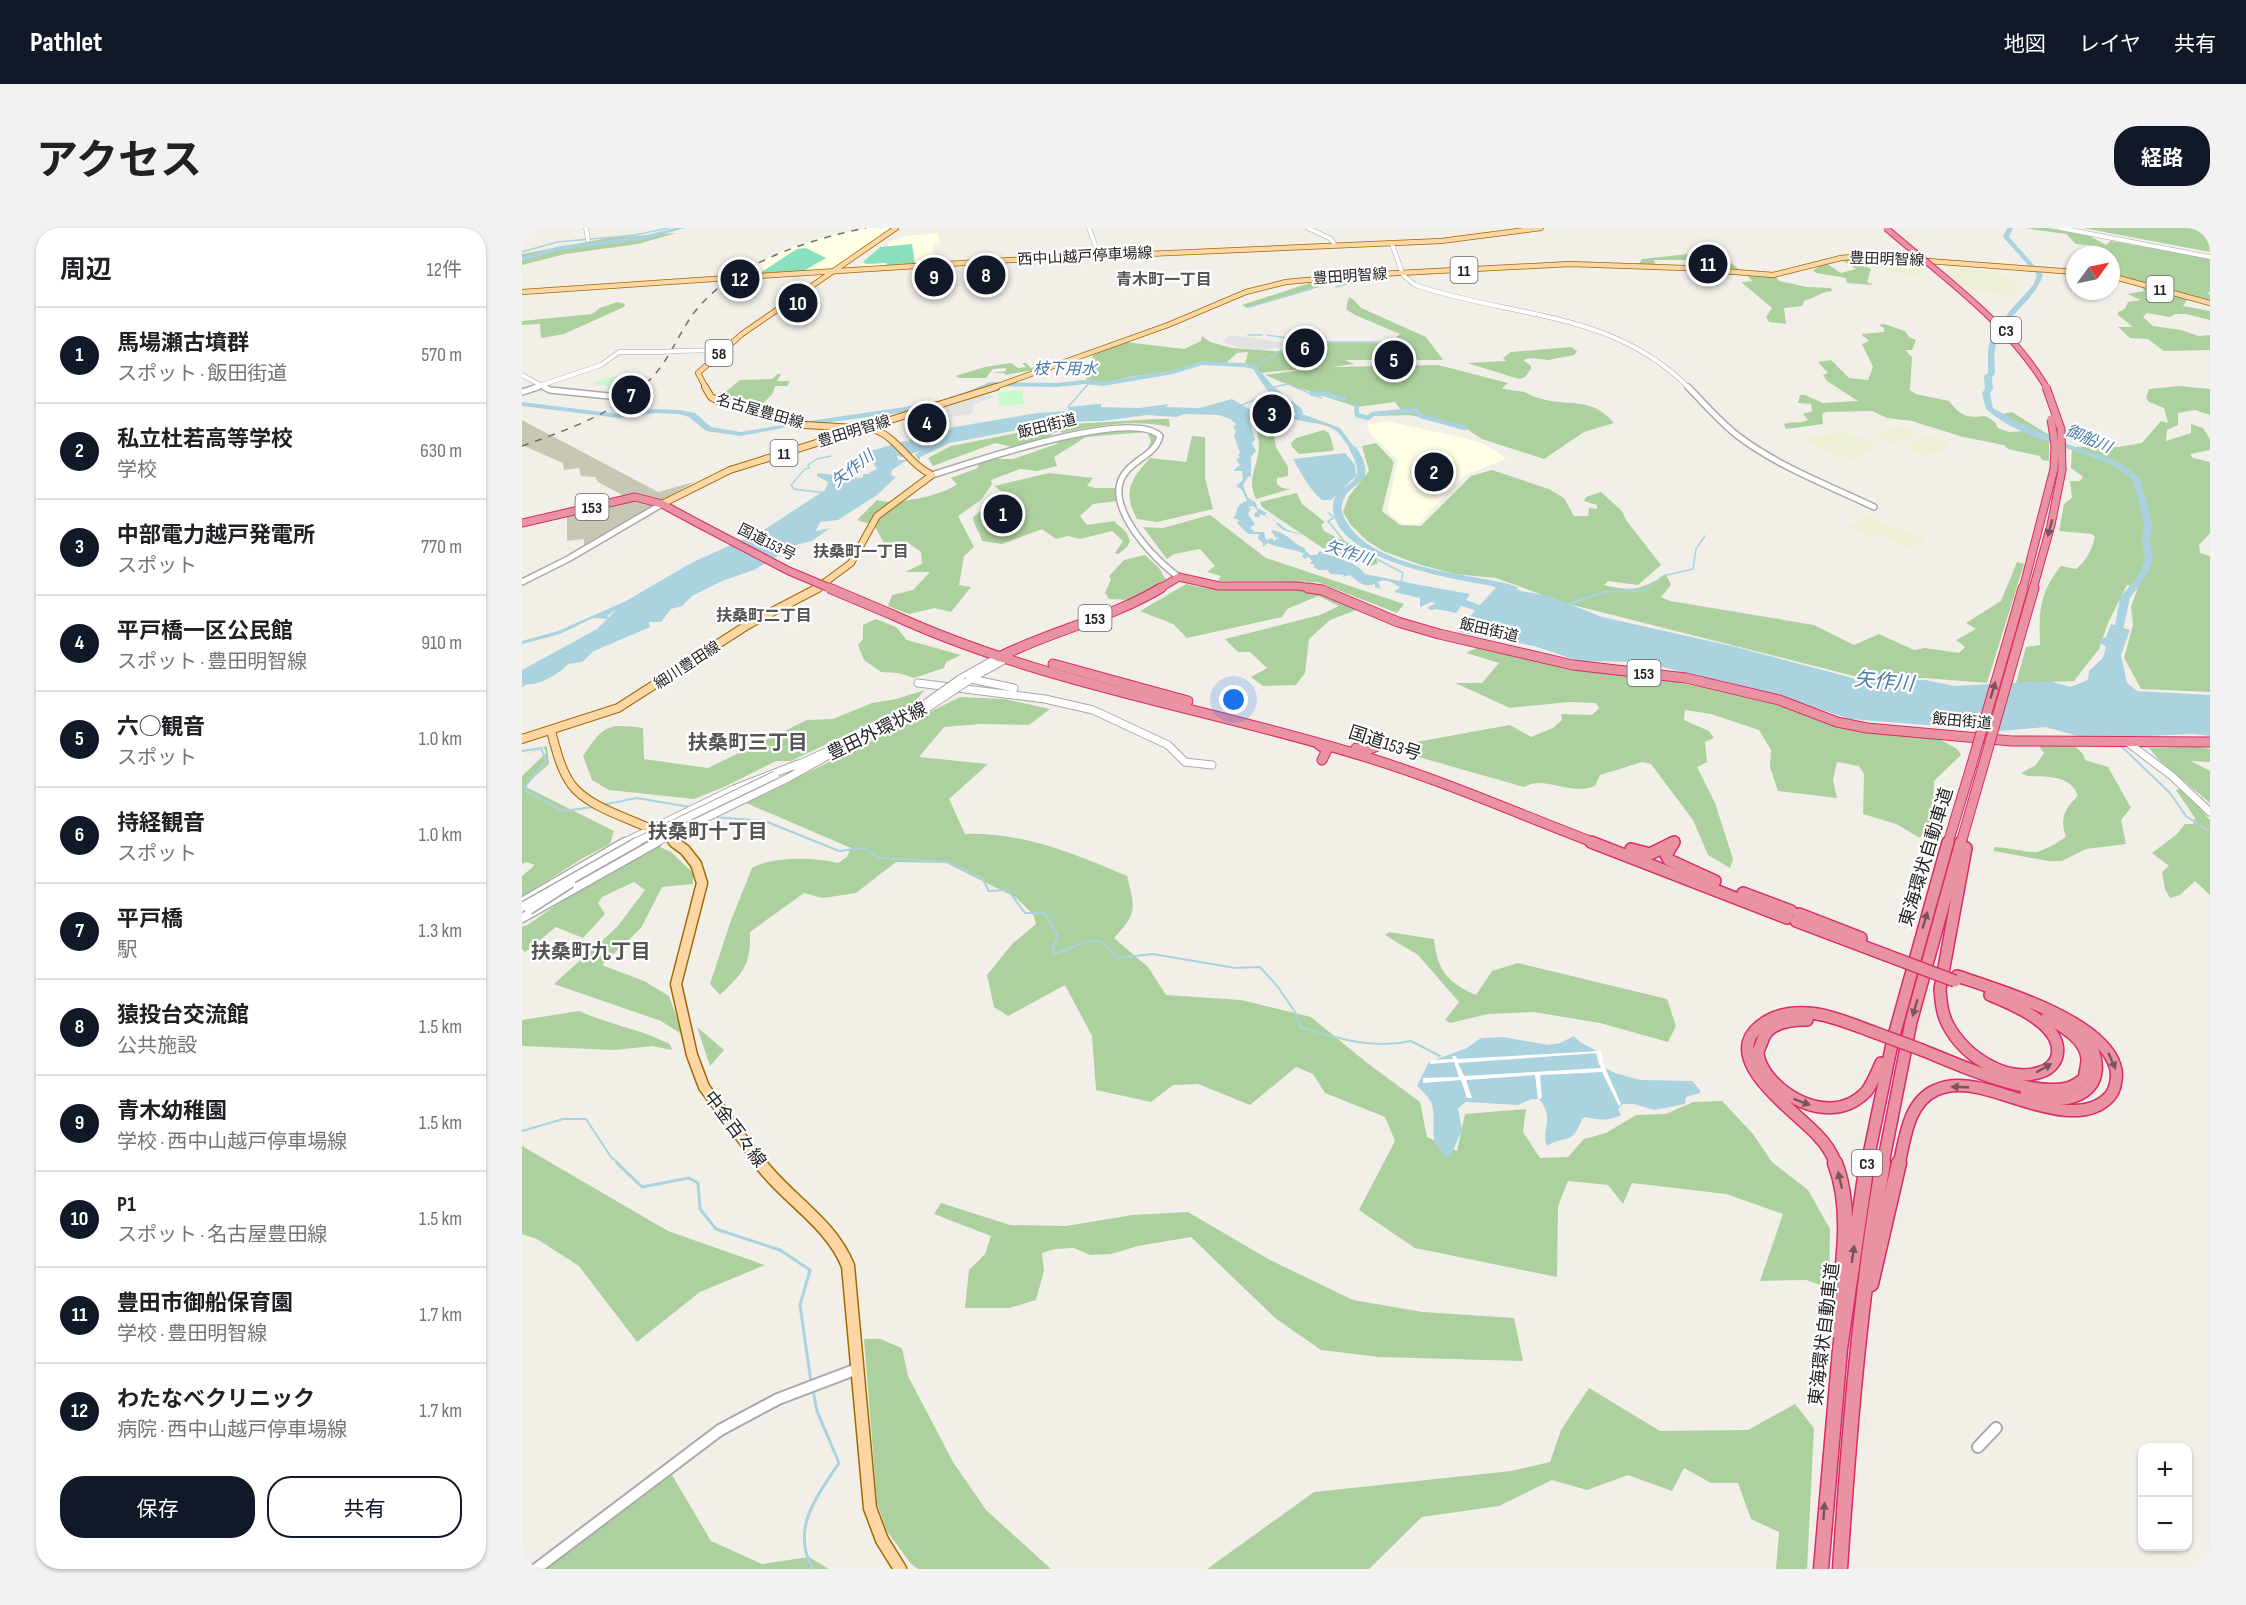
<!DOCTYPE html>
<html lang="ja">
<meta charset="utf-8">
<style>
body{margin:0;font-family:"Sofia Sans Condensed","Noto Sans JP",sans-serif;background:#f2f2f2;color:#202124}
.controls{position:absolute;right:18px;bottom:18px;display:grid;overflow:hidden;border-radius:12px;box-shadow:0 2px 4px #0004}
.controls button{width:54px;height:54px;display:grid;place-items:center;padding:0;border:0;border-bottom:2px solid #e0e0e0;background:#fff;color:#202124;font:30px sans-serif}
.compass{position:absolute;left:1544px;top:18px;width:54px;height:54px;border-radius:50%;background:#fff;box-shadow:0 2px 4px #0004;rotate:57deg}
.you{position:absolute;left:712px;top:472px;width:21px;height:21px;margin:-15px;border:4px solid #fff;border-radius:50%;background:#1a73e8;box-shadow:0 0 0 9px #1a73e833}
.badge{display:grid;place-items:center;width:39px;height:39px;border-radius:50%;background:#111827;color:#fff;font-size:20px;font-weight:700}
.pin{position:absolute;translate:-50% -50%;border:3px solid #fff;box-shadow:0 2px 6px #0006}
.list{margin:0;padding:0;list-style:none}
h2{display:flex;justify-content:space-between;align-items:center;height:78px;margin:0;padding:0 24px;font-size:26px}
h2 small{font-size:20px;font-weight:400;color:#757577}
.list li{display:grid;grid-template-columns:39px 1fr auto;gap:18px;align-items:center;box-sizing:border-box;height:96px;padding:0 24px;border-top:2px solid #e0e0e0}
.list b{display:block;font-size:22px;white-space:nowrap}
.list p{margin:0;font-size:20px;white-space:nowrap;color:#757577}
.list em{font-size:20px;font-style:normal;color:#757577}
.actions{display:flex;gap:12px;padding:18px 24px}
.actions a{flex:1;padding:14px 0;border:2px solid #111827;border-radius:24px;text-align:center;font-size:21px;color:#111827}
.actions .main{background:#111827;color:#fff}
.map{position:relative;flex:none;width:1688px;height:1341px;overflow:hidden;border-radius:24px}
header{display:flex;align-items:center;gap:36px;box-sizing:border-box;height:84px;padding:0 30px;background:#111827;color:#fff}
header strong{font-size:28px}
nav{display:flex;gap:33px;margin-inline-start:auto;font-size:21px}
.intro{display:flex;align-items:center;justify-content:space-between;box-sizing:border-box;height:144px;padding:0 36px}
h1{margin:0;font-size:42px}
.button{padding:15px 27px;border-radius:24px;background:#111827;color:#fff;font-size:21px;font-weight:700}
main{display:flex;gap:36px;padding:0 36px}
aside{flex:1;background:#fff;border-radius:24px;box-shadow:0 2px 4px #0004}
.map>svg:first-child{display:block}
.education{fill:#ffffe5}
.construction{fill:#c7c7b4}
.farmland{fill:#eef0d5}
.forest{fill:#add19e}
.park{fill:#c8facc}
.pitch{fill:#88e0be}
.parking{fill:#e2e2e2}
.water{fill:#aad3df}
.pier{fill:#fff;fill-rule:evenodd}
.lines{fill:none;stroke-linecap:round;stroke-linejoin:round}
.stream-far2{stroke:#aad3df;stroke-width:1.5}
.stream-far1{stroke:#aad3df;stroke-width:2}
.stream{stroke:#aad3df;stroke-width:3}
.canal{stroke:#aad3df;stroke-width:4.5}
.river{fill:#aad3df;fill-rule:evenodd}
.minor-far4-casing{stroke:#a9a9a9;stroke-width:5}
.minor-far3-casing{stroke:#a9a9a9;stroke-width:8}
.minor-far2-casing{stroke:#a9a9a9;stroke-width:9}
.minor-far1-casing{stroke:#a9a9a9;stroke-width:11}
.minor-casing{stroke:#a9a9a9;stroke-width:14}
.major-far4-casing{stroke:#a06b00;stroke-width:6}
.major-far3-casing{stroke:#a06b00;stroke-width:8}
.major-far2-casing{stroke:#a06b00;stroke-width:10}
.major-far1-casing{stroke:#a06b00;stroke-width:13}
.major-casing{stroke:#a06b00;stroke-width:15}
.highway-far3-casing{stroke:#dc2a67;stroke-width:9}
.highway-far2-casing{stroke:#dc2a67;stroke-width:11}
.highway-far1-casing{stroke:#dc2a67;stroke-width:14}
.highway-casing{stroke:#dc2a67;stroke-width:17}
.minor-far4{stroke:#fff;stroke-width:4}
.minor-far3{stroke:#fff;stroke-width:5}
.minor-far2{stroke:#fff;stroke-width:7}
.minor-far1{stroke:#fff;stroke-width:8}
.minor{stroke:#fff;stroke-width:10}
.major-far4{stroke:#fcd6a4;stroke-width:4.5}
.major-far3{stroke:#fcd6a4;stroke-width:6}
.major-far2{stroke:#fcd6a4;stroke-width:8}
.major-far1{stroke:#fcd6a4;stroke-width:10}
.major{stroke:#fcd6a4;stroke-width:12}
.highway-far3{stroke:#e892a2;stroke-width:7}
.highway-far2{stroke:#e892a2;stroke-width:9}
.highway-far1{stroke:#e892a2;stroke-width:11}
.highway{stroke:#e892a2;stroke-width:14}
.rail{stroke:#707070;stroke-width:1.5;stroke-dasharray:7 7;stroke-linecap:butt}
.minor-bridge-far2-casing{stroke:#a9a9a9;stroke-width:5;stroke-linecap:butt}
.minor-bridge-far1-casing{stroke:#a9a9a9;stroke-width:9;stroke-linecap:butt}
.minor-bridge-casing{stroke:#a9a9a9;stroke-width:11;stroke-linecap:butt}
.major-bridge-casing{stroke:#a06b00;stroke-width:6;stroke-linecap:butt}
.highway-bridge-far3-casing{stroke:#dc2a67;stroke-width:7;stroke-linecap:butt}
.highway-bridge-far2-casing{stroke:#dc2a67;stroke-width:9;stroke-linecap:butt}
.highway-bridge-far1-casing{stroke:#dc2a67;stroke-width:11;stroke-linecap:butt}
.highway-bridge-casing{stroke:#dc2a67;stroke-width:14;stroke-linecap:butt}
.minor-bridge-far2{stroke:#fff;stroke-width:4}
.minor-bridge-far1{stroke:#fff;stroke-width:7}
.minor-bridge{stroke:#fff;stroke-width:8}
.major-bridge{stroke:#fcd6a4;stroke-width:4.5}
.highway-bridge-far3{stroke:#e892a2;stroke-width:5}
.highway-bridge-far2{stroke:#e892a2;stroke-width:7}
.highway-bridge-far1{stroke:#e892a2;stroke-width:9}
.highway-bridge{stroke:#e892a2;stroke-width:11}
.oneway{fill:#7b545c}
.labels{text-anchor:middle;stroke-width:4.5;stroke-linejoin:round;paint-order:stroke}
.far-street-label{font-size:15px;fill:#222;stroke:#fff}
.shield{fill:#fff;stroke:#646464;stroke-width:1.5}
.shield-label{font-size:16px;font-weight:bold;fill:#222}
.far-neighbourhood-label{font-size:16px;font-weight:bold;fill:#555;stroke:#fff}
.far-water-label{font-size:16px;font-style:italic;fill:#4a7aab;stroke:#fff}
.street-label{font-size:18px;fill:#222;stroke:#fff}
.water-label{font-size:20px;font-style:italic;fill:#4a7aab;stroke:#fff}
.neighbourhood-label{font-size:20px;font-weight:bold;fill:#555;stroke:#fff}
</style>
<header>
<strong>Pathlet</strong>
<nav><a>地図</a><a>レイヤ</a><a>共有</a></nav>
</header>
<div class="intro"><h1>アクセス</h1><a class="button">経路</a></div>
<main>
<aside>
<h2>周辺<small>12件</small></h2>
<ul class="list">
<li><span class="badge">1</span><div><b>馬場瀬古墳群</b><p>スポット · 飯田街道</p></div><em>570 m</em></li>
<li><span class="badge">2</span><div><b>私立杜若高等学校</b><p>学校</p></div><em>630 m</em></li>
<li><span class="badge">3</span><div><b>中部電力越戸発電所</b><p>スポット</p></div><em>770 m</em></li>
<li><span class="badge">4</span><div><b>平戸橋一区公民館</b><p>スポット · 豊田明智線</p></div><em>910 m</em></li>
<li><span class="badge">5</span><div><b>六◯観音</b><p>スポット</p></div><em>1.0 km</em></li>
<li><span class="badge">6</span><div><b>持経観音</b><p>スポット</p></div><em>1.0 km</em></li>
<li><span class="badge">7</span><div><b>平戸橋</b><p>駅</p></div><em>1.3 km</em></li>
<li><span class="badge">8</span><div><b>猿投台交流館</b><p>公共施設</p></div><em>1.5 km</em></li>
<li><span class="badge">9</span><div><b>青木幼稚園</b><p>学校 · 西中山越戸停車場線</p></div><em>1.5 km</em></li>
<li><span class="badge">10</span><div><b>P1</b><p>スポット · 名古屋豊田線</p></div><em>1.5 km</em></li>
<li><span class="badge">11</span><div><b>豊田市御船保育園</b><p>学校 · 豊田明智線</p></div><em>1.7 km</em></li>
<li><span class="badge">12</span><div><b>わたなべクリニック</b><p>病院 · 西中山越戸停車場線</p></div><em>1.7 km</em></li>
</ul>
<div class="actions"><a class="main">保存</a><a>共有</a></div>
</aside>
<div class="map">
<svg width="1688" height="1341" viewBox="0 0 1688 1341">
<rect width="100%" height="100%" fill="#f2efe9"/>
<g class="education">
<polygon points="346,0 372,0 308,44 219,47 237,34 269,19 302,9"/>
<polygon points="416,5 418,16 411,17 410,24 414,27 419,27 420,35 334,43 356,19 366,18 367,14 383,8"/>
<polygon points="426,37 423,58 398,59 401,39"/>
<polygon points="864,193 943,210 964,217 983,229 982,232 943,247 896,296 882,297 872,290 865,282 876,232 850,208 845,197"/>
</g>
<polygon class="construction" points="0,192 136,264 172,254 62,318 62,311 45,313 45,286 104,269 76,254 73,249 59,248 57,240 42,242 41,235 0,217"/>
<g class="farmland">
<polygon points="1359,34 1397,41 1412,53 1353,40"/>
<polygon points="1431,38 1469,43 1502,56 1490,69 1443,60 1426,45"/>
<polygon points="1376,197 1397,205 1374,216 1352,206"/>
<polygon points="1324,204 1356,217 1329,232 1303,223 1282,213 1285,211 1280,209"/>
<polygon points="1403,208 1428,214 1419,223 1404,228 1378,217"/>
<polygon points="1345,287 1347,287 1371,299 1349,309 1326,298"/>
<polygon points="1373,299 1407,311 1387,321 1357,306"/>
</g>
<g class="forest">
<polygon points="1502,0 1526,0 1568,8 1584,17 1589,13 1688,30 1688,64 1685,65 1688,67 1688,73 1666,69 1589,45 1594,40 1589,27 1578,24 1576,18 1554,16 1544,6"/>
<polygon points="1561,0 1688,0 1688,24"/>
<polygon points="154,5 116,16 43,26 0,37 0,26 86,10"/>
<polygon points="1194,23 1219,43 1197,42 1190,34 1173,35 1171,32 1132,32 1134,37 1116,37 1120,31"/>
<polygon points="1329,30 1349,41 1345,54 1352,57 1325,55 1324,50 1294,45 1291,42 1304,35 1319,45 1334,41 1320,32"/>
<path d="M1223 46 1253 47 1257 53 1285 59 1309 60 1310 63C1299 64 1293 70 1282 73L1280 78 1262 80 1264 96 1247 94 1244 89 1250 80 1219 54 1231 53Z"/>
<polygon points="800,51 797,59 725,80 720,77"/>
<polygon points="1620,59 1629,59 1665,72 1661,78 1688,83 1688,92 1664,86 1653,86 1648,89 1625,85 1621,89 1631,98 1659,102 1676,108 1688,107 1688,122 1642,123 1626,111 1608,110 1596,99 1611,99 1596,87 1596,84 1603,81 1606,74 1619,72 1605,66 1622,63"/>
<path d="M827 69 832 72 839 80 904 109 921 132H823L832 136 809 139 916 137 986 155 980 160C987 163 995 162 1002 164 1008 166 1014 170 1020 171 1049 179 1069 168 1092 195L1062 204 1022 231 960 211 942 199 888 187 852 188 879 182 873 174 835 179 762 155 743 147 801 139 738 145 733 139 723 136 726 124 715 125 704 135H677L651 143 607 149 581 156 565 152 560 145 573 140 568 133 572 126 604 114 662 121 679 113 680 108 688 114 710 120 765 124 778 115H872V111L878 106 833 87 824 81Z"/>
<polygon points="95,74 103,76 102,79 42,106 19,110 18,96 0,97 0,93 70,86 78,80"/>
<path d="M1362 96 1383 103 1387 109 1394 112 1390 122H1383L1390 129 1388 162 1394 166 1427 173C1440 189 1444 190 1464 188L1473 194 1476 200 1487 204 1504 203 1506 200 1480 186 1490 184 1527 207V233L1520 232 1518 228 1486 221 1482 217 1441 209 1390 193 1365 190 1350 183 1304 184 1300 186 1301 196 1264 201 1262 196C1271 193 1278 196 1286 192L1281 186 1290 183 1289 176 1276 175 1278 167H1283L1301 175 1336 173 1305 153 1301 147 1306 145 1296 134 1309 132 1327 150 1346 152 1351 139 1340 116 1347 113 1339 106 1362 104V100L1357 97Z"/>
<polygon points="1049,119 1055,123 1052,127 1026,132 1008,130 1001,132 1009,138 1009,141 1003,149 997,151 945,135 984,133 981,130 989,124"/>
<polygon points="489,135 496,140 504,139 500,135 504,135 509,140 518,137 518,141 483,147 483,145 471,145 484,143 484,140 471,141 464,150 438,150 433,148 463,139"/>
<polygon points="256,146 259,146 255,153 268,153 265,158 253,158 251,165 236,181 191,167 206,162 218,152 250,151"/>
<path d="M1657 158 1688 161V187L1673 182 1656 185V197L1645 202 1644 213 1669 205V196L1681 200 1688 211V222L1668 226 1671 230 1688 234V305L1677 317 1678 325 1688 328V464L1619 461 1602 430 1611 397 1609 379 1616 359 1605 357 1586 395 1577 421 1552 453 1494 455 1504 419 1518 417C1517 384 1517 365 1539 338L1554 341C1565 332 1569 323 1573 309L1570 306 1537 303 1542 276 1550 270 1548 253H1558L1561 249 1549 240 1550 219H1596L1620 215 1639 193 1646 195 1642 180 1627 174 1624 170 1627 161Z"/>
<path d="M746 189 758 190 751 201 754 219 766 239V248L755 250V256L760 260 768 261 734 271C724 250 736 240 737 219 737 212 735 203 734 195Z"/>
<path d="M634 191H647L648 199C614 191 575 197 540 205L538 203 529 206 530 208 491 219 473 215 411 238 406 230 429 218 535 197Z"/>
<path d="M626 202 636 210 625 222 629 213 625 204 564 209 532 229 535 238 515 243 498 241 469 252 470 256 459 272 436 288 452 319 442 328 437 357 449 359 429 384 413 380 387 386 366 378 370 367 391 362 408 344H383L400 336 399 324 385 314 363 317 352 297 335 292 355 272C371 278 423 267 435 256L429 250 456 240V236L473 231H491L535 216 537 210 550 206Z"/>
<polygon points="802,202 807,205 812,221 810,223 777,226 770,219 769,215 774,210"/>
<path d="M670 208 683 209V250L691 281 635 294 615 291C600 263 609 251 628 230L664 234Z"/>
<path d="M854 215 872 234 860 283 878 297 899 298 949 248 970 242 1027 261 1042 270 1052 288H1066L1067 280 1075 281V277L1062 273 1064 269 1079 264 1100 283 1104 292 1139 337 1116 357 1086 353 1082 357C1111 364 1119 362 1144 346L1149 357 1139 369 1148 373 1292 397 1332 417 1357 406 1392 422 1403 420 1437 425 1443 419 1434 412 1454 401 1444 395 1479 373 1495 334 1502 336 1465 455 1402 450H1340L1043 375 974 350 933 346 899 337 861 323 844 312 828 296 821 284 827 268 847 243 840 218Z"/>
<path d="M527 245 571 250 565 258 574 260H594L596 273 571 276 558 288 565 297 592 293 604 304 608 313 605 319 596 326 593 325 601 313 590 303 558 311 546 308 534 311 520 301 480 316 460 313C458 304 452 299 451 289L476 270 492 272 472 258Z"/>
<polygon points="775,265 780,276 803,294 799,297 802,303 853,329 856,335 849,338 808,325 740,279 738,274"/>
<polygon points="688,287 744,330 882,376 875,385 795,354 696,353 699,348 685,344 693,338 678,321 652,326 645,331 621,299 641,300"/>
<polygon points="623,327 637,340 644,352 609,372 587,371 583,365 589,351 587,348 602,332"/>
<path d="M664 356C705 368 748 354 790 361 805 365 822 375 837 381L808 392 787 411 783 445 774 457 741 458 729 449 745 440 728 424H716L703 411 798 387 817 378 796 368 765 381 760 389 665 410 651 396 618 383Z"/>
<polygon points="354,391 374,399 385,412 439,427 424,434 422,440 392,450 376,445 359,444 342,432 336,417 341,411 341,397"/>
<path d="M956 419 1231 468 1296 492 1399 501 1435 521 1439 527 1412 553 1411 594 1398 610 1374 596 1341 586 1342 546 1337 538 1315 534 1311 552 1315 570 1256 563 1248 539 1249 522 1237 502 1189 486 1163 482 1162 492 1187 503 1192 510 1183 514 1185 534 1175 539 1193 575 1211 631 1208 640 1186 627 1171 592 1129 536 1120 534 1078 547 1073 558C1053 566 1034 555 1016 555 1011 555 1006 557 1002 559L872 522V518L988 497 1009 509 1031 500 1040 492 1039 486 1070 487 1077 480 1074 475 1047 474 988 480 933 455H960L977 435 944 425Z"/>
<path d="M403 462 391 475 269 533H254L202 559 172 571 87 562 70 552 61 528C81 498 85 495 121 500L122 531 186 540 285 492 311 491 350 475 374 471Z"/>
<path d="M438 469 482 471 528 481 507 497 458 496 422 499 397 529 466 536 427 571 443 606C501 604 553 626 605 648 613 680 616 685 592 710L626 739 644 767 719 772 789 789 844 834 898 874 905 909 935 923 943 886 1004 881 1001 904 1018 930 1046 929 1062 911 1084 905 1114 887 1144 886 1171 874 1200 873 1231 906 1250 934 1286 962 1308 1001 1307 1060 1284 1052 1238 1053 1261 986 1204 966 1110 955 1101 976 1086 957 1046 953 1036 978 1035 1049 893 1020 837 982 873 913 863 889 803 865 791 846 774 839 728 877 676 856 651 857 629 874 574 862 570 808 543 757 486 788 472 779 465 747 490 716 514 696 511 686 493 669 424 635 374 634 334 665 301 670 282 665 228 704C229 737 221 745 198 767L188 756 208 695 230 640C249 628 295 629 316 635L325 629 329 620 224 575Z"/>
<path d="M1516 517 1553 518 1561 526 1563 532 1586 539 1609 580 1599 592 1604 616 1564 621 1540 633H1526L1472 623V619C1483 619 1508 625 1515 624 1522 622 1540 613 1544 608 1537 591 1543 580 1556 568 1548 546 1525 549 1505 548L1499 545 1514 537 1522 525Z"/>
<polygon points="25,518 27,536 2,558 92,603 88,616 61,630 0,669 0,648 13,637 4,634 0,636 0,548 24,525 22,520 0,527"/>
<polygon points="1678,519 1688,521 1688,534 1669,533 1688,543 1688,575 1637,532 1627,520"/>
<polygon points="1660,560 1688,592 1688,667 1673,653 1658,667 1648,670 1643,661 1640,644 1647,638 1630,625 1655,606 1663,596 1671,596 1673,590 1654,562"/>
<polygon points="136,618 149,624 171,645 171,656 140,659 119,700 80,737 122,753 147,768 161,807 139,793 32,756 95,699 123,662 112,654 80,669 76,675 83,686 61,710 34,699 3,724 0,721 0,699 7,696 44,670"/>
<path d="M867 704 912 711C915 742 926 755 954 767L970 743 996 735 1145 771 1154 798 1146 814 1078 795 1012 784 966 786 928 795 923 792 937 774 896 727 863 707Z"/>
<path d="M57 783C88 797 118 801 148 816L150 822 130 818 93 822 0 818V792Z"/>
<polygon points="175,799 202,822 188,838"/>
<polygon points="0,918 146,1003 243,1037 178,1064 115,1114 57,1038 15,1011 0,1006"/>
<polygon points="419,975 488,997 544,998 611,987 666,984 748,1032 831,1072 901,1084 992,1090 1001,1133 857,1129 799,1122 753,1090 669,1009 616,1018 589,1026 568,1027 552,1020 533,1021 520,1025 522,1043 514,1072 487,1080 443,1080 447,1042 463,1026 469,1008 412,986"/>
<polygon points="342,1111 358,1111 380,1120 386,1148 431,1234 464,1282 529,1341 396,1341 389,1336 365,1303 355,1275"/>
<polygon points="1067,1160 1138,1203 1226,1202 1273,1176 1292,1200 1285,1341 1254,1341 1257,1304 1229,1291 1216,1255 1189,1255 1162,1240 1150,1263 1106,1247 1065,1262 1030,1252 977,1278 900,1289 847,1341 685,1341 792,1264 989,1243 1028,1234 1039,1202"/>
<polygon points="150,1247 189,1313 240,1336 287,1329 307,1341 25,1341"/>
</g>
<g class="park">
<polygon points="87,149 119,150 108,160 69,156"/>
<polygon points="500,162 502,176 477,178 476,165"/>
</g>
<g class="pitch">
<polygon points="390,16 393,36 365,38 364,35 344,36 341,34 358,19"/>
<polygon points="284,20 304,30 280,44 238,45 275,21"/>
</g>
<g class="parking">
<polygon points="709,107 759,114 761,116 755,120 738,122 715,119 700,114"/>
<polygon points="466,166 472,169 451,177 451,184 447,187 425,189 415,182"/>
</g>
<g class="water">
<path d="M710 171 727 181 745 183 743 188 727 192 733 212 730 215 734 223 729 229V248L726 249 721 257 726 270 734 275 735 280 745 285 743 287 745 290C756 291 758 298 766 302 771 304 775 304 780 307L761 302 754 296 756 294 738 286V289H733L732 286 736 283 731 278 726 279 729 281 726 286 733 296 728 300 733 304H742L744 312 751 310V313L757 310 753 309 749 302C766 304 770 316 783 320V322L788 327H795L798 323C813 331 833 332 843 346 878 353 913 360 948 366L944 372 958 377 978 355 999 363 1027 368 1080 389 1214 419 1342 453 1403 452 1433 458 1527 453 1548 459 1566 452 1567 443 1581 430 1584 419 1576 413 1584 409 1589 396 1608 402 1599 427 1605 455 1615 463 1688 467V508L1670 506 1566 511 1524 499 1480 503 1328 491 1264 470 1120 434 1057 433 1012 418 937 404 953 382 939 378 934 385 914 381 909 382 905 380 914 375 909 374 898 379V370L872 364 878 359C869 355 866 350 856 354L859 361 853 359V356C841 360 837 354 828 347L821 349 822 347 809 346 805 342H796L792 339V336H787L790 333 787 329 782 331 780 327 783 326C771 320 758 321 746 315L741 319V315L736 311 737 306H726L715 295 717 292 711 290C718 282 711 278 725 273L720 262 714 258 721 252 720 243H711L718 237 714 231 719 229 716 228 718 225 712 208 714 204 711 199 714 196 708 191 697 187 663 186 654 189 625 187 580 193 537 194 428 215 398 229V233L393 227 398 223 379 229 375 227 376 232H385L370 242 369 247 374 249 355 267 316 292 298 294 294 303 308 300 290 313 274 317 232 342 200 353 170 368 160 378 149 381 139 394H127L128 399 72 423 60 434 46 436C39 444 26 452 15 455 9 457 6 455 0 459V442L75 401 95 381 85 388 86 389 85 391 71 390 38 406 0 416V413L36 403 104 373 169 335 242 302 303 262 306 254 295 248V245L340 250 342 246H347L348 244 355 241 350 234 353 232 352 229H345V224L383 213 389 214 386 212C400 207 415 209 429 201L427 200 515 185 546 183 547 179 575 176H579V179L617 180 647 176 644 179 678 180Z"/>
<path d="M771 187H783L818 200 842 232 836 233C829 224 822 209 813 202 800 193 780 196 768 189Z"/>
<path d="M823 225 833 237 834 248 809 272H800C787 261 779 245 771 231Z"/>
<path d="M1052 808 1058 814 1073 822 1077 837 1093 845 1118 852 1170 853 1178 862V865L1164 869 1163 876 1132 882 1112 876H1101L1096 881 1099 887C1088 893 1075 892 1063 889L1060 891C1050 919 1043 906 1025 918 1018 901 1034 891 1017 871H1009L996 877 944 874 936 880 940 902 929 927 926 929C901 915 918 891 908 872 905 867 899 862 895 858L907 834 945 820 959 810 981 809 1027 817 1038 815Z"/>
</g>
<path class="pier" d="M1079 823 1081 835 1099 876 1097 878 1080 844 1018 847 1020 870 1016 871 1013 847 944 852 950 870H945L939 852 901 855V850L937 849 932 834 908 836 909 832 931 831 930 828H934L935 831ZM1076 825 1079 840 942 848 936 835Z"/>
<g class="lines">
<g class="stream-far2">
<polyline points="0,24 35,14 113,7 147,0"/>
<polyline points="884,47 899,46"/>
<polyline points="814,59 846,50"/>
<polyline points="727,79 789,61"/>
<polyline points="726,107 740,107"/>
<polyline points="771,114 874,114"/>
<polyline points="728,138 737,136 765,119 765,110 745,107"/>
<polyline points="748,160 766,156 799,170"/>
<polyline points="720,177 742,168"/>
<polyline points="548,180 546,179 569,153 570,150 564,147 576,141"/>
<polyline points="303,265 272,261 269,257 283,241 287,240 286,237 295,231 309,228"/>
<polyline points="807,285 812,290 806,293 823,314 881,345 879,355"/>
<polyline points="1125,361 1141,348 1171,341 1174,321 1183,308"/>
</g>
<g class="stream-far1">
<polyline points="1044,377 1082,364 1124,362 1127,360"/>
<polyline points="1598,517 1648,565 1664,588 1688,604"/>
<polyline points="0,523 19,520 24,533 4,557 4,563 41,583 71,579"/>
<polyline points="80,577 115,570 168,579"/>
<path d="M193 589 243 593 317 623 341 620 357 630 425 634 460 650 467 663 486 662 503 685H523L536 709 530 721 532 726C546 723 569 706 583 716 589 720 589 726 595 730L631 726 713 740 738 739 756 759 773 784 778 799C816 810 850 822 889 813L918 828"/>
<polyline points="0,903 41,891 64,891 89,929 97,936"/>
</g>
<g class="stream">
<polyline points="95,935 120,959 167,950 176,955 178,981 194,1001 258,1022 288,1042 278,1077 289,1154"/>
<path d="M291 1162 295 1183 317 1235C295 1268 268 1301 291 1341"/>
</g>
<g class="canal">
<polyline points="790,166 804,166 822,171"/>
<polyline points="834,176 835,187 846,190 851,186 894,182 899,188 943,200"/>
</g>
<g class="river">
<polygon points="153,0 163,0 121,12 39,22 0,33 0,29 38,18 121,8"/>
<path d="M1485 0H1491L1487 9 1521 47C1512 74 1481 89 1474 117 1471 127 1473 137 1473 146L1470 149 1471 161 1468 165 1471 180 1492 192 1542 215 1594 233 1617 248 1630 293 1628 314 1631 330 1626 345 1608 370 1598 415H1592L1590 413 1598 370 1618 345 1623 330 1620 314 1622 293 1610 251C1603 246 1595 240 1587 236 1548 219 1497 210 1464 181L1460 165 1463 161 1462 148 1466 145V121L1469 110 1487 84 1512 56 1515 47 1481 9Z"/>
<polygon points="680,133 721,135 735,139 751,158 780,181 782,189 775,191 773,184 745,162 731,141 721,139 680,137 651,146 581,158 563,156 535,159 469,158 437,172 430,170 468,154 535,155 563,152 581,154 650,142"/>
<polygon points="414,173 417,173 417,177 383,184 287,197 283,195 287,193 383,179"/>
<polygon points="0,174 97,186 133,181 157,182 173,185 189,199 219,204 272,195 276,197 219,208 184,203 167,189 157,186 133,185 97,190 0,178"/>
<path d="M828 219H834C860 261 826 249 820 277 818 283 823 292 827 298 857 340 940 345 987 356L995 359V363C985 364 974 358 964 357 926 350 811 331 811 279 811 251 852 263 827 221Z"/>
</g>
<g class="minor-far4-casing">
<g id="minor-far4">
<polyline points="64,0 66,12"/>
<polyline points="567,0 577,28"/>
<polyline points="786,0 809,11 813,17"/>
<polyline points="1538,0 1688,29"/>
<path d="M870 16 881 47 893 57C989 90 1091 82 1167 160"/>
<polyline points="155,123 201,122"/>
<polyline points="0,147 24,160"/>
<polyline points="11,160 79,137 97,124 139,124"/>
</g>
</g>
<g class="minor-far3-casing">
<g id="minor-far3">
<polyline points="22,159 28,162 87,168"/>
<path d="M1166 159C1182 175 1197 193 1216 208 1257 239 1306 257 1352 279"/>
<polyline points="0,164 16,159"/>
<path d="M410 247C449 235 609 179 638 208 633 227 614 230 603 245 579 276 633 333 657 349"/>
<polyline points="0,354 46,331 140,276"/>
</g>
</g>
<g class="minor-far2-casing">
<g id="minor-far2">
<polyline points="438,451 477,429"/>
<polyline points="448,451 482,432"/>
<polyline points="449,451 492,460 490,466"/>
<polyline points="396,455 523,471 571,482 646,517 663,534 690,537"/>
<polyline points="1605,514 1650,548 1688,584"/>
<polyline points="312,524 405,480"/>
<polyline points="273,538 306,523"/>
<polyline points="101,615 212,561 276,536"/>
<polyline points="132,615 266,550 314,523"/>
</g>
</g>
<g class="minor-far1-casing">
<g id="minor-far1">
<polyline points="0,674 103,614"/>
<polyline points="0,690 135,614"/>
</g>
</g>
<g class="minor-casing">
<g id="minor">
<polyline points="1456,1219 1474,1200"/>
<polyline points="14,1341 198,1202 256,1171 335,1141"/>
</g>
</g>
<g class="major-far4-casing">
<g id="major-far4">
<polyline points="1589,48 1688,75"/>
<polyline points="220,49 489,32 919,13 1019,0"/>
<polyline points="0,64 206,50"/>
<polyline points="184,160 176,145 220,106 374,0"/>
<polyline points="470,160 646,97 724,64 764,54 839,47 1048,36 1163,40 1251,47 1319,30 1340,28 1553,44"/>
</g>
</g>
<g class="major-far3-casing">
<g id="major-far3">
<polyline points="183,159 189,169 200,175 283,197 334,200"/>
<polyline points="140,276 208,242 474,159"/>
<path d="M294 361 329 335 355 288 410 247C385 235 375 207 348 200"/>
</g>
</g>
<g class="major-far2-casing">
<g id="major-far2">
<path d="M29 503C34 521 38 540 49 556 70 585 125 593 154 615"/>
<polyline points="0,511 96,480 227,396 296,360"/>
</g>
</g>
<g class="major-far1-casing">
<polyline id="major-far1" points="152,614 163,622 174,636 180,655 154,756 170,827 182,859 239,936"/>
</g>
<g class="major-casing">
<path id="major" d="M238 935C265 971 309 995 326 1038L348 1280 360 1312 378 1341"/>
</g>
<g class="highway-far3-casing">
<g id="highway-far3">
<polyline points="0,295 113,269 140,276 179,297"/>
<polyline points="637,361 657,349 697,358 775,358 796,361"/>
<polyline points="1501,361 1532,241"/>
<polyline points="1511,361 1529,297 1540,242"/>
</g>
</g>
<g class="highway-far2-casing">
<g id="highway-far2">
<polyline points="786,360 800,362 876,394 917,406 1051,437 1164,450 1257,472 1315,494 1345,500 1490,513 1688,514"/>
<path d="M371 387C521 456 687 480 844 529 922 553 997 586 1073 615"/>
<polyline points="1489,402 1501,360"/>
<polyline points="1499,405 1512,360"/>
<path d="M477 429C529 403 589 390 639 360"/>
<polyline points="531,436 666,473"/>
<polyline points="797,517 805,522 800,532"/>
<polyline points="834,520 844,523 855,518"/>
<polyline points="1426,615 1449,539"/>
<polyline points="1439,615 1460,542"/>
</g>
</g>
<g class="highway-far1-casing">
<g id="highway-far1">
<polyline points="1069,614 1265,690"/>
<polyline points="1152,614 1144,627 1147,632 1193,653"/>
<path d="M1444 620 1418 761C1419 774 1420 786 1426 797 1442 827 1483 856 1519 844 1526 842 1533 836 1535 828 1542 797 1490 776 1468 767"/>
<polyline points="1109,621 1128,626 1150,615"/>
<polyline points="1221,665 1269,683"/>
<polyline points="1277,686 1339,710"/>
<polyline points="1274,693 1364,727"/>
<path d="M1285 792C1269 792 1247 794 1241 811 1240 815 1237 820 1236 824 1236 832 1242 843 1247 849 1270 877 1315 894 1344 864 1350 857 1355 844 1359 835"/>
<path d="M1400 822C1437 837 1507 869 1545 860 1551 859 1557 854 1562 851 1563 845 1565 837 1565 831 1564 811 1540 798 1525 789"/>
<path d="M1504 866C1519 870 1536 874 1551 869 1583 859 1578 826 1560 805"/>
<path d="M1314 936C1310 926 1305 917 1297 909 1275 883 1185 826 1247 792 1282 774 1321 793 1354 805"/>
<polyline points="1345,936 1371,811 1426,614"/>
<polyline points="1361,936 1389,794 1439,614"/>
<path d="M1377 936C1383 911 1386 874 1414 862 1427 856 1444 857 1458 860 1493 867 1558 902 1588 868 1594 861 1596 846 1593 838 1579 792 1477 762 1435 748"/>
</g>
</g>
<g class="highway-casing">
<g id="highway">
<path d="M1313 935C1333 987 1318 1050 1314 1103"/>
<polyline points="1349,1056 1377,935"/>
<polyline points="1299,1341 1318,1121 1345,935"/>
<path d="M1318 1341C1327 1205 1338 1069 1361 935"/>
</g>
</g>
<use href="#minor-far4" class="minor-far4"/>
<use href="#minor-far3" class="minor-far3"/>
<use href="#minor-far2" class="minor-far2"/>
<use href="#minor-far1" class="minor-far1"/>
<use href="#minor" class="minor"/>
<use href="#major-far4" class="major-far4"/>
<use href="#major-far3" class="major-far3"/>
<use href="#major-far2" class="major-far2"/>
<use href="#major-far1" class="major-far1"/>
<use href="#major" class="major"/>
<use href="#highway-far3" class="highway-far3"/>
<use href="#highway-far2" class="highway-far2"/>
<use href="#highway-far1" class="highway-far1"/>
<use href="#highway" class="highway"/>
<path class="rail" d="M0 218C42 203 88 187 122 157 145 138 154 110 171 86 207 37 287 11 344 0"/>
<g class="minor-bridge-far2-casing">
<polyline id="minor-bridge-far2" points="139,124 155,123"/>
</g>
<g class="minor-bridge-far1-casing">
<g id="minor-bridge-far1">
<polyline points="400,478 438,451"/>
<polyline points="405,480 446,453"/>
<polyline points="112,615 253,547"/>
</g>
</g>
<g class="minor-bridge-casing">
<g id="minor-bridge">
<polyline points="0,679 115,614"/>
<polyline points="7,682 49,655"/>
</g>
</g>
<g class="major-bridge-casing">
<polyline id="major-bridge" points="206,50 220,49"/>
</g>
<g class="highway-bridge-far3-casing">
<path id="highway-bridge-far3" d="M1364 0C1423 51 1484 92 1525 160"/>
</g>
<g class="highway-bridge-far2-casing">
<g id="highway-bridge-far2">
<polyline points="1524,159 1539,201 1540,242"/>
<polyline points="1529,191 1533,217 1532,241"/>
<polyline points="179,297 267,343 310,361"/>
</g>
</g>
<g class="highway-bridge-far1-casing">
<g id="highway-bridge-far1">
<polyline points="307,360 371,387"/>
<polyline points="1449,539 1489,402"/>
<polyline points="1460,542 1499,405"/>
</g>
</g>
<g class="highway-bridge-casing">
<g id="highway-bridge">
<polyline points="1364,727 1433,753"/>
<polyline points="1354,805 1400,822"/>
</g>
</g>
<use href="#minor-bridge-far2" class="minor-bridge-far2"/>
<use href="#minor-bridge-far1" class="minor-bridge-far1"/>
<use href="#minor-bridge" class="minor-bridge"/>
<use href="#major-bridge" class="major-bridge"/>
<use href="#highway-bridge-far3" class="highway-bridge-far3"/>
<use href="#highway-bridge-far2" class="highway-bridge-far2"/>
<use href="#highway-bridge-far1" class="highway-bridge-far1"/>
<use href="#highway-bridge" class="highway-bridge"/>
</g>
<defs><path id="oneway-solid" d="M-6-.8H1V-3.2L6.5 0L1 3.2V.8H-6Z" transform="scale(1.5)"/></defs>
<g class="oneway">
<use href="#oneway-solid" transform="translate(1528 300) rotate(105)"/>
<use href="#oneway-solid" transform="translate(1471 462) rotate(-74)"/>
<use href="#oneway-solid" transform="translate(1403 692) rotate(-74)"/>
<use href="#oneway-solid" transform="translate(1393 780) rotate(106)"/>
<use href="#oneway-solid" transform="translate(1590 833) rotate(66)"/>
<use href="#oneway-solid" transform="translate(1522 840) rotate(-30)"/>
<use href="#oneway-solid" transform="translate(1438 859) rotate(-178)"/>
<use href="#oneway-solid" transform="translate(1280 874) rotate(20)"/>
<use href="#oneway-solid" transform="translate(1318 952) rotate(-103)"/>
<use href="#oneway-solid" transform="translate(1331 1026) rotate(-82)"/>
<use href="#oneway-solid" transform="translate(1302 1283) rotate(-86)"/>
</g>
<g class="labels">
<g class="far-street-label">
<text transform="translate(563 28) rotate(-3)" y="5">西中山越戸停車場線</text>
<text transform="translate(1365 31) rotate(2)" y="5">豊田明智線</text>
<text transform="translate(828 48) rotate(-4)" y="5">豊田明智線</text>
<text transform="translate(238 183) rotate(16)" y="5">名古屋豊田線</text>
<text transform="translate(525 198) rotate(-14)" y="5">飯田街道</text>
<text transform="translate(332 203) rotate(-17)" y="5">豊田明智線</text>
<text transform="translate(245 314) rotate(27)" y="5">国道153号</text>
<text transform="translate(967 402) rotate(13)" y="5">飯田街道</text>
<text transform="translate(165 437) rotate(-33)" y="5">細川豊田線</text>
<text transform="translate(1440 493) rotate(5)" y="5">飯田街道</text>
</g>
<g class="shield">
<rect x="928.5" y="29" width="27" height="26" rx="4.5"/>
<rect x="1624.5" y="48" width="27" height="26" rx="4.5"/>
<rect x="1469" y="89" width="30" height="26" rx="4.5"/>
<rect x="183.5" y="112" width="27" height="26" rx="4.5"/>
<rect x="248.5" y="212" width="27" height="26" rx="4.5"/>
<rect x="53.5" y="266" width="33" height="26" rx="4.5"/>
<rect x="556.5" y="377" width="33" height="26" rx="4.5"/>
<rect x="1105.5" y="432" width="33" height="26" rx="4.5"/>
<rect x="1330" y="922" width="30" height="26" rx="4.5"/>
</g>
<g class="shield-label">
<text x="942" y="48">11</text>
<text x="1638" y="67">11</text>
<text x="1484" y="108">C3</text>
<text x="197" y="131">58</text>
<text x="262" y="231">11</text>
<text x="70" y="285">153</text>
<text x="573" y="396">153</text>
<text x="1122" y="451">153</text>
<text x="1345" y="941">C3</text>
</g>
<g class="far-neighbourhood-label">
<text x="642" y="57">青木町一丁目</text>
<text x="339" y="329">扶桑町一丁目</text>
<text x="242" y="393">扶桑町二丁目</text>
</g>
<g class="far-water-label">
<text x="543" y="146">枝下用水</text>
<text transform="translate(1567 210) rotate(23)" y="6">御船川</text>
<text transform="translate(330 240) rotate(-38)" y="6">矢作川</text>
<text transform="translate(827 324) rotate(18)" y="6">矢作川</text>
</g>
<g class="street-label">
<text transform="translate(355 503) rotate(-26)" y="6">豊田外環状線</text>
<text transform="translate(863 515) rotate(18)" y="6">国道153号</text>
<text transform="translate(1404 629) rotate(-73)" y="6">東海環状自動車道</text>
<text transform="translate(213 901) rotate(53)" y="6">中金百々線</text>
<text transform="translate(1302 1106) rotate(-83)" y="6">東海環状自動車道</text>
</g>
<g class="water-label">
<text transform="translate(1362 453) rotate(5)" y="7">矢作川</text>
</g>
<g class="neighbourhood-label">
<text x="226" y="521">扶桑町三丁目</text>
<text x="186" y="610">扶桑町十丁目</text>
<text x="69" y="730">扶桑町九丁目</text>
</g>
</g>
</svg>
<div class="controls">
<button>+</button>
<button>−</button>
</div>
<svg class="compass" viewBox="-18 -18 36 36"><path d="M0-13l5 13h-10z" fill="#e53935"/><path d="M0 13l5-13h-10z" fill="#757577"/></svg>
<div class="you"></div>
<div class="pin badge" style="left:481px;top:286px">1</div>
<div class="pin badge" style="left:912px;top:244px">2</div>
<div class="pin badge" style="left:750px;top:186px">3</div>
<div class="pin badge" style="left:405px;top:195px">4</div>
<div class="pin badge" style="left:872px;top:132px">5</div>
<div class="pin badge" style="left:783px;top:120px">6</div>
<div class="pin badge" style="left:109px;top:167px">7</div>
<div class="pin badge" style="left:464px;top:47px">8</div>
<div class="pin badge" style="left:412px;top:49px">9</div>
<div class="pin badge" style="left:276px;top:75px">10</div>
<div class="pin badge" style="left:1186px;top:36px">11</div>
<div class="pin badge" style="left:218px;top:51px">12</div>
</div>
</main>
